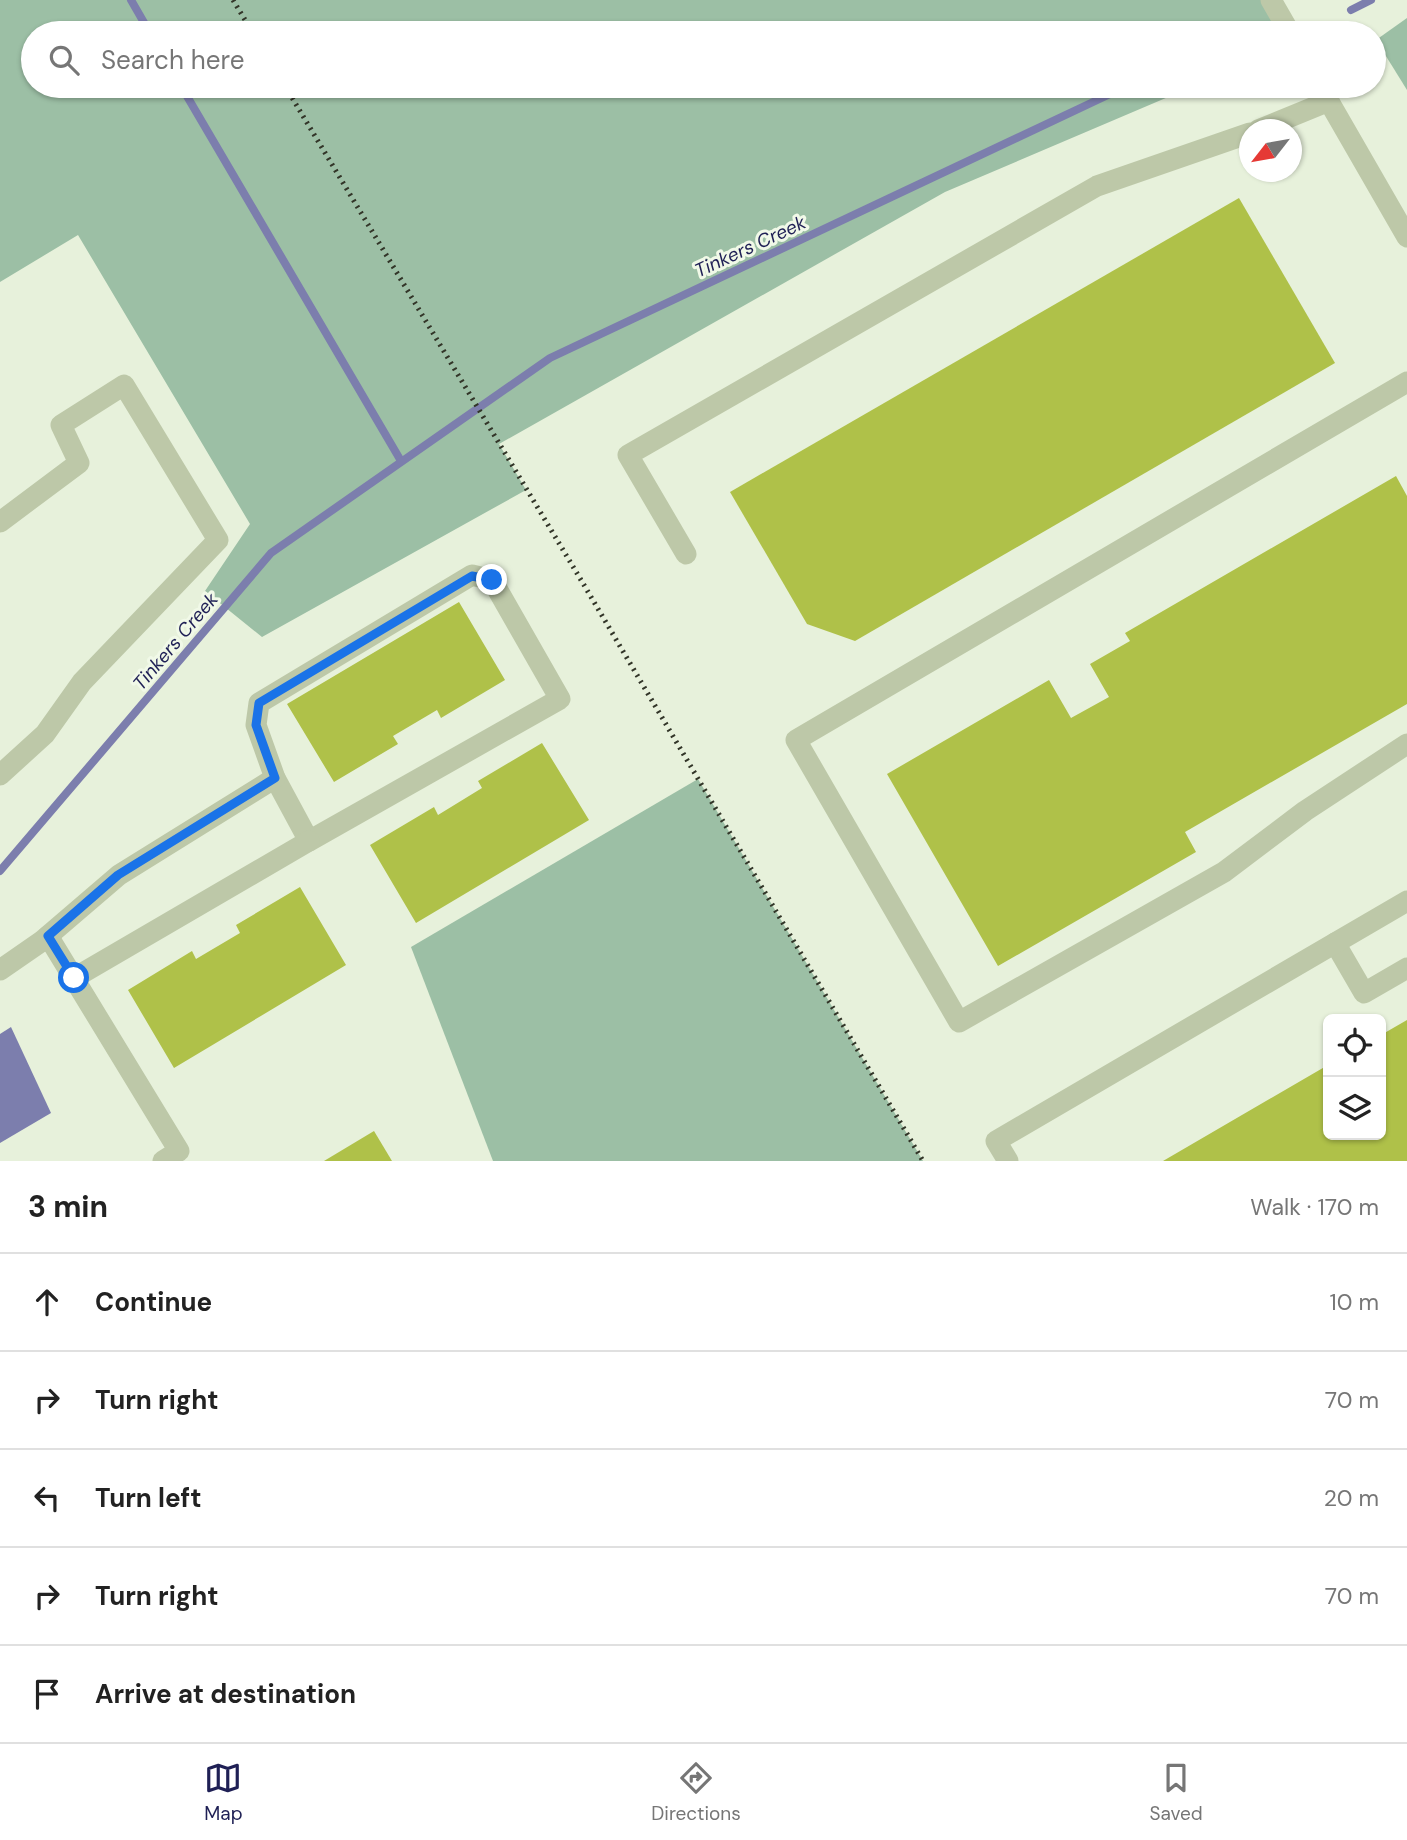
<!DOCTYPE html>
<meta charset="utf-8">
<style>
body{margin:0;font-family:"DM Sans",sans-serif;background:#f2f2f2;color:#222}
.controls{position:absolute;right:21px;bottom:21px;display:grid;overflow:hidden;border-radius:10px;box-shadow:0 2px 5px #0004}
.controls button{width:63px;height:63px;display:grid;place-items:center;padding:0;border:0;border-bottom:2px solid #e0e0e0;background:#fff;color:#222;font:35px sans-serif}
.compass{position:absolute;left:1239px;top:119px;width:63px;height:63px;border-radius:50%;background:#fff;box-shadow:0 2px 5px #0004;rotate:239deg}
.stop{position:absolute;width:21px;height:21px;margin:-16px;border:5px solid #1a73e8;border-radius:50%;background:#fff}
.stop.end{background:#1a73e8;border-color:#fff;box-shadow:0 2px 7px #0008}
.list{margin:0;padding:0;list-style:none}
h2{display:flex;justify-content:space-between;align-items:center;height:91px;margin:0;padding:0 28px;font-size:30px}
h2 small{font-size:23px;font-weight:400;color:#767676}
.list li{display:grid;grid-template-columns:46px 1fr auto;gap:21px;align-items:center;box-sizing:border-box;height:98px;padding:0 28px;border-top:2px solid #e0e0e0}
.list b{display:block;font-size:26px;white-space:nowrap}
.list em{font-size:23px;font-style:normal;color:#767676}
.icon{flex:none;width:38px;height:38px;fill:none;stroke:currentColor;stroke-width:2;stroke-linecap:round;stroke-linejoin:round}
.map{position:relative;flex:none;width:1407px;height:1161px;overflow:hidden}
.search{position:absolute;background:#fff;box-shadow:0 2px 5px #0004;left:21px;right:21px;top:21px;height:77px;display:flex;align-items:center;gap:18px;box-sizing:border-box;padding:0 24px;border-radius:38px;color:#767676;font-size:26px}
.sheet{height:581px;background:#fff}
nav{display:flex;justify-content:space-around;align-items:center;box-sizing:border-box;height:98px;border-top:2px solid #e0e0e0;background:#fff;font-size:19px;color:#767676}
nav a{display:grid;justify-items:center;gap:4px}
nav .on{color:#1f2055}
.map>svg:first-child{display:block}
.green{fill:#9cbfa5}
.water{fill:#7c7ead}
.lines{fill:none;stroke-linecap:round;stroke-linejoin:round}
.stream{stroke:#7c7ead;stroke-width:8}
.building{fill:#afc149}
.minor{stroke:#bdc8a8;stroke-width:21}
.rail{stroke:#323528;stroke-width:5;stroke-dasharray:2 5;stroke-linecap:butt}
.route{stroke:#1a73e8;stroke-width:9}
.labels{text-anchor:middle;stroke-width:6;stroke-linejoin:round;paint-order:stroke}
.water-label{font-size:19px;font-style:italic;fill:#1f2055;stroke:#f1f9e8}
</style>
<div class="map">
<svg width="1407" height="1161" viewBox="0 0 1407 1161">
<rect width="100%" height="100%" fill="#e7f1db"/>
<g class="green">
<polygon points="0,0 1271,0 1290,33 33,33 33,86 1194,86 945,192 499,444 526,490 262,637 205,591 250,524 78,235 0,282"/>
<polygon points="1407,18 1407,90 1376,40"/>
<polygon points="698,779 923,1161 493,1161 411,947"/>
</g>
<polygon class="water" points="11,1027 51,1113 0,1143 0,1034"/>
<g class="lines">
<g class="stream">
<polyline points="131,0 150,33"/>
<polyline points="1351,10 1371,0"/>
<polyline points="181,86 401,461"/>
<polyline points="0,871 271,553 550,358 1127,86"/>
</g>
</g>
<g class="building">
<polygon points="1239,198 1335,363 855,641 807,624 730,492"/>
<polygon points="1396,476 1407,496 1407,704 1185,832 1196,852 998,966 887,774 1049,680 1071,718 1109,697 1090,664 1130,641 1125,633"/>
<polygon points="459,602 505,680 441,718 437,710 393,736 398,744 334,782 287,704"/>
<polygon points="542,743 589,820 416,923 370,845 434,807 438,815 482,788 478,781"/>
<polygon points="300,887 346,965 174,1068 128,990 192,951 196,959 240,933 236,925"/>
<polygon points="1407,1020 1407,1161 1163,1161 1328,1065 1328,1135 1381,1135 1381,1035"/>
<polygon points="374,1131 392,1161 324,1161"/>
</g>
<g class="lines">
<g class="minor">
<polyline points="1271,0 1290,33"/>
<polyline points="1320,86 1407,237"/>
<polyline points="1258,130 1329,101"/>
<polyline points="1407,382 796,740 959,1022 1224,872 1305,811 1407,744"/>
<polyline points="0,522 79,463 61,425 124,385 218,540 82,682 45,734 0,775"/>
<polyline points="686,554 628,455 1097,186 1250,133"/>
<polygon points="472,575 492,580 560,699 309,841 275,778 256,725 259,703"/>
<polyline points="48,936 179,1151 163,1161"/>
<polyline points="1335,943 1364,993 1407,968"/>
<polyline points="0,970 42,941 119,875 275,778"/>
<polyline points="74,978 309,841"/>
<polyline points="1008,1161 996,1141 1407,901"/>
</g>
<g class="rail">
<polyline points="233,0 253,33"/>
<polyline points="285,86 584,585 923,1161"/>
</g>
</g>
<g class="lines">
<polyline class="route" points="74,978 48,936 118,875 275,778 256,725 259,703 472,576 492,580"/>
</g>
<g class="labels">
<g class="water-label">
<text transform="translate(750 246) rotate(-25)" y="7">Tinkers Creek</text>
<text transform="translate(175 641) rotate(-50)" y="7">Tinkers Creek</text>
</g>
</g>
</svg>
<div class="controls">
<button><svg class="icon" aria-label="locate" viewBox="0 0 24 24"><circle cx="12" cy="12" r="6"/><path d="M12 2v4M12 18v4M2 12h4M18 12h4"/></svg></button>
<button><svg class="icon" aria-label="layers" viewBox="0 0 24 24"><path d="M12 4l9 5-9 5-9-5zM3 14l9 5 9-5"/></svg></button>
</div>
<svg class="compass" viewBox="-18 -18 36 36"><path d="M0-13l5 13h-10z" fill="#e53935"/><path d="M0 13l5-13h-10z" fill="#767676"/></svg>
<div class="stop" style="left:74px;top:978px"></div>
<div class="stop end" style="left:492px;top:580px"></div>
<div class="search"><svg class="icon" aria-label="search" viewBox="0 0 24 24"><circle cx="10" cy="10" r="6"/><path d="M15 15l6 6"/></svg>Search here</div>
</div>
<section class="sheet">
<h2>3 min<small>Walk · 170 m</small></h2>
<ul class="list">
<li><svg class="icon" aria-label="ahead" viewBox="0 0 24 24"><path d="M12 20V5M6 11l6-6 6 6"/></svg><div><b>Continue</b></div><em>10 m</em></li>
<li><svg class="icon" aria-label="right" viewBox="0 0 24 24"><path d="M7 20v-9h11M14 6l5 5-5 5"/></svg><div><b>Turn right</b></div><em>70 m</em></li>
<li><svg class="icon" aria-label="left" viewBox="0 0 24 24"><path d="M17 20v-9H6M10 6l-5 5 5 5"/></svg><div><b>Turn left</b></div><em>20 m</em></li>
<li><svg class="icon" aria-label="right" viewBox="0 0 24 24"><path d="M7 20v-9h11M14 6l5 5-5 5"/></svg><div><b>Turn right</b></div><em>70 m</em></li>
<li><svg class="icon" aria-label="arrive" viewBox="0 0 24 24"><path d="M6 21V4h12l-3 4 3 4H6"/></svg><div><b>Arrive at destination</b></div></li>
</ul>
</section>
<nav>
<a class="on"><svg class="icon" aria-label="map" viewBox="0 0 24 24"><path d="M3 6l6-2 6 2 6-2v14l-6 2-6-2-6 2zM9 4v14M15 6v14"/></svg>Map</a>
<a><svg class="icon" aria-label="directions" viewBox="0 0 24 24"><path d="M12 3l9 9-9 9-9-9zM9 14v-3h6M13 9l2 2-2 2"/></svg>Directions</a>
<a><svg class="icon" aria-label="saved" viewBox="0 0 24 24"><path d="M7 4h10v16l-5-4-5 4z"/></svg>Saved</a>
</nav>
